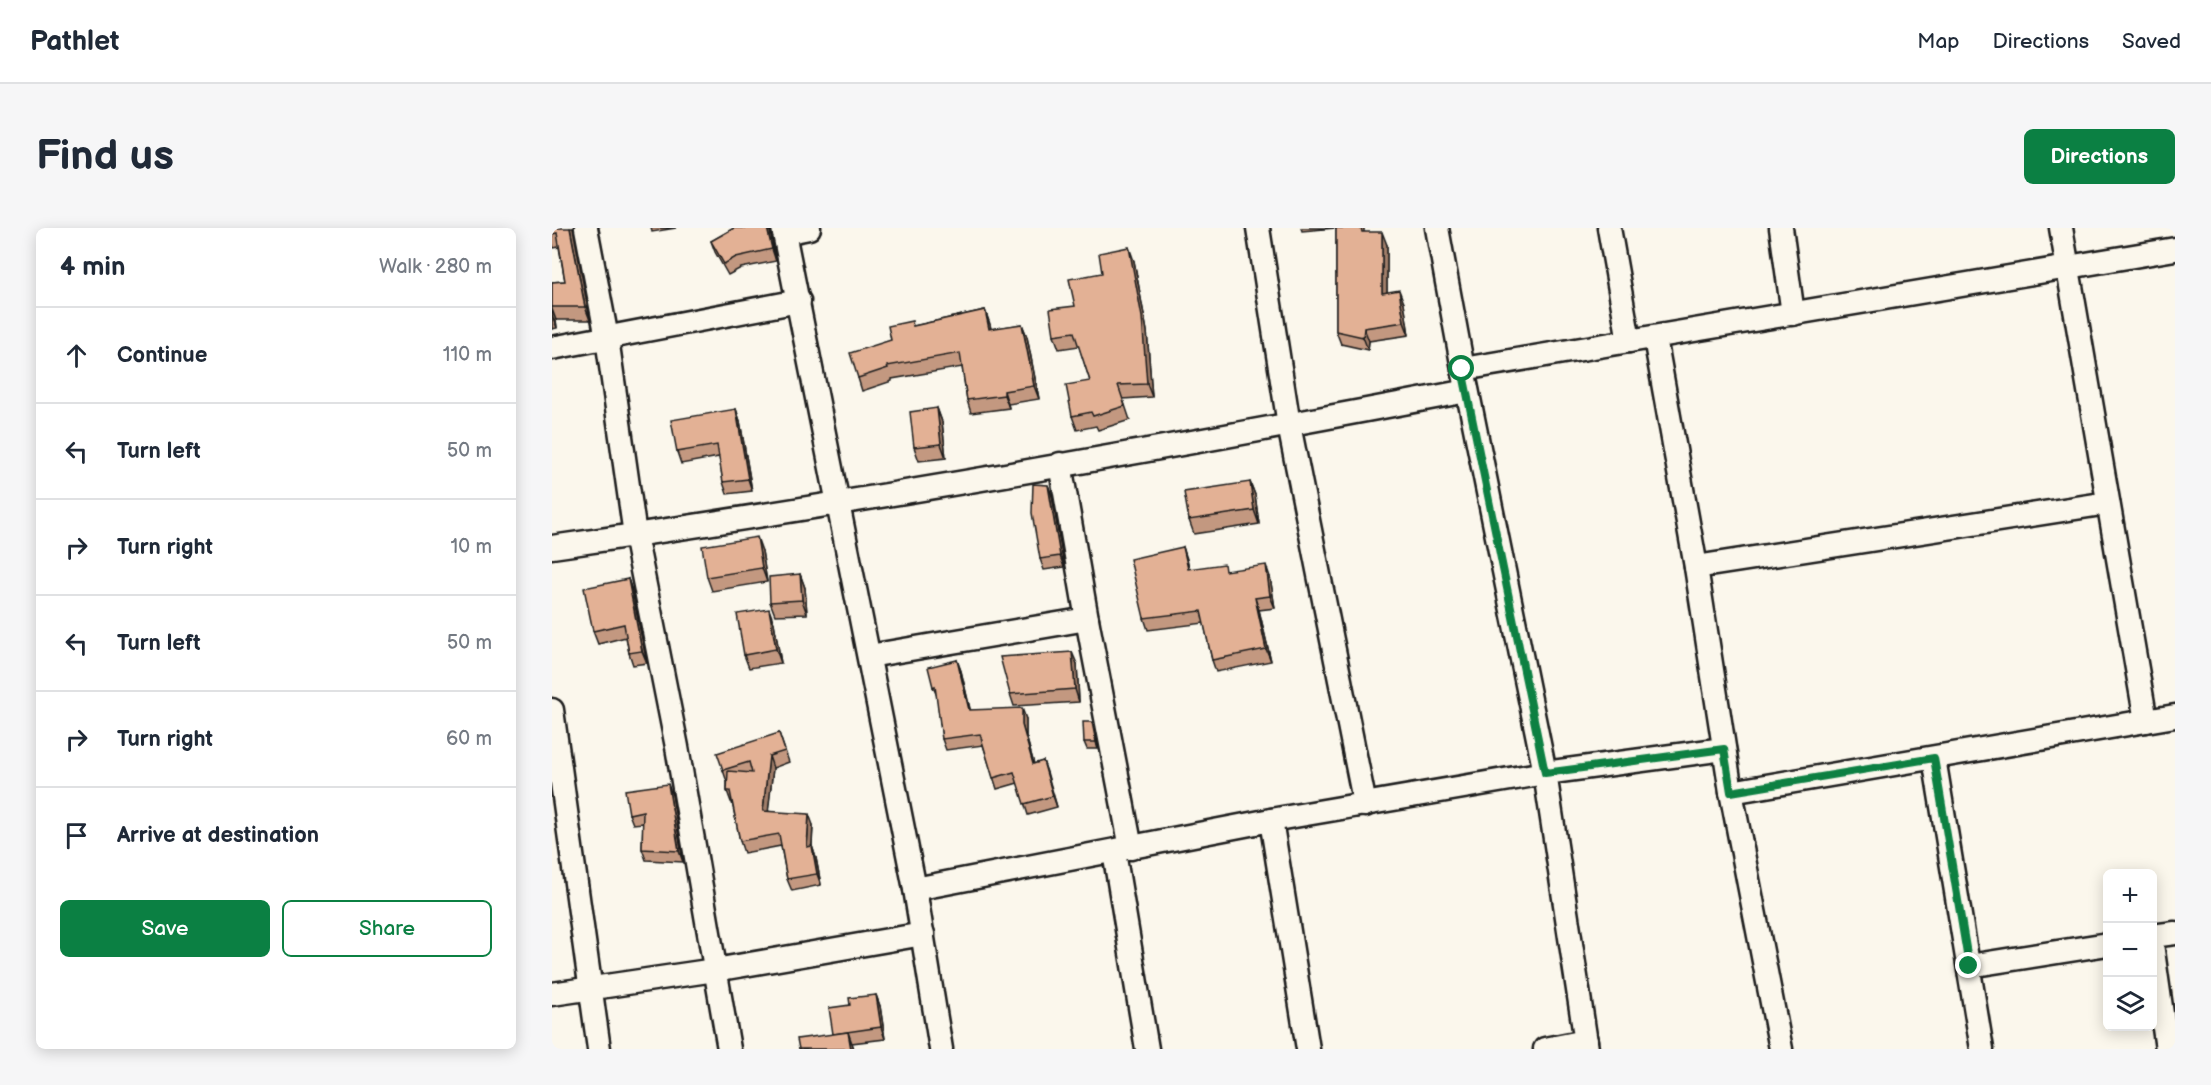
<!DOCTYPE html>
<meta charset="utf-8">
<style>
body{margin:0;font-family:"Balsamiq Sans",sans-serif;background:#f6f6f7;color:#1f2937}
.controls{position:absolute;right:18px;bottom:18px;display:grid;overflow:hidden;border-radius:9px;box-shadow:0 3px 15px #0003}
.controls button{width:54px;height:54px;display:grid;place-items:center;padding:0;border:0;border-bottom:2px solid #e0e1e3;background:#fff;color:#1f2937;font:30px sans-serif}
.stop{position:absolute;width:18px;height:18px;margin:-14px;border:4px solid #0b8043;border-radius:50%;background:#fff}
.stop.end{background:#0b8043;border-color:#fff;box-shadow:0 2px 6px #0008}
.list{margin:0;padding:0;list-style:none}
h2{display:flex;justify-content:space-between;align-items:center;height:78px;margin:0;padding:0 24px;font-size:26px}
h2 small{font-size:20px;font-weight:400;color:#747a83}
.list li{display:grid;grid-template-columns:39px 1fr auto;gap:18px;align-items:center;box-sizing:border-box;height:96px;padding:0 24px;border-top:2px solid #e0e1e3}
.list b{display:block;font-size:22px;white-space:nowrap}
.list em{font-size:20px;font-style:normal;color:#747a83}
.actions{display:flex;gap:12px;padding:18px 24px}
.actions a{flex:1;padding:14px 0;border:2px solid #0b8043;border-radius:9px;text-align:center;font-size:21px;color:#0b8043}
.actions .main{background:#0b8043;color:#fff}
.icon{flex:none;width:33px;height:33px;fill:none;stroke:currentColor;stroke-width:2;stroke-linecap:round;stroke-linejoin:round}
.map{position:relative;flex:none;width:1623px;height:821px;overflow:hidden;border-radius:9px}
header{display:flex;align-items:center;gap:36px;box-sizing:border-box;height:84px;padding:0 30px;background:#fff;border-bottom:2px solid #e0e1e3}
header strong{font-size:28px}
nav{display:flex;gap:33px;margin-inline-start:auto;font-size:21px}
.intro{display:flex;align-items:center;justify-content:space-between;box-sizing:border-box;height:144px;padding:0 36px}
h1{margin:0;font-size:42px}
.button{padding:15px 27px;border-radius:9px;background:#0b8043;color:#fff;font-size:21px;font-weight:700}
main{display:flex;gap:36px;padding:0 36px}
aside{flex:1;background:#fff;border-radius:9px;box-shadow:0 3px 15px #0003}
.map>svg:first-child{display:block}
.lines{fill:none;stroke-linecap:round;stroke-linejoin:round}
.street-casing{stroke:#1c1c1c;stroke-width:27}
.street{stroke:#fbf7ec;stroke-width:22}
.wall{fill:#c39880;stroke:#1c1c1c;stroke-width:1.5}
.shaded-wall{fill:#9f7c68;stroke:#1c1c1c;stroke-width:1.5}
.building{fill:#e3b195;stroke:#1c1c1c;stroke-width:1.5}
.route{stroke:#0b8043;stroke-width:8}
</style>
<header>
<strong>Pathlet</strong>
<nav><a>Map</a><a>Directions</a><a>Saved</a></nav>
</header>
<div class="intro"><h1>Find us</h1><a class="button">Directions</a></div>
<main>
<aside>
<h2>4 min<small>Walk · 280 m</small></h2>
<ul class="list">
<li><svg class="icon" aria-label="ahead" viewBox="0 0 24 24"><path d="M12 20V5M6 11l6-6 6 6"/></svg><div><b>Continue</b></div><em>110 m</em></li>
<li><svg class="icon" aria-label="left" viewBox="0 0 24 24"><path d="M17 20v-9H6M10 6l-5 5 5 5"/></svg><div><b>Turn left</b></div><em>50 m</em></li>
<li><svg class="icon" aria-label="right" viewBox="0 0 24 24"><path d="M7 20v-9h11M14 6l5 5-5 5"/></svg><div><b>Turn right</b></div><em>10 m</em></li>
<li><svg class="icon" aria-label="left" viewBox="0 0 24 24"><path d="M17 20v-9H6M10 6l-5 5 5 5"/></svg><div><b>Turn left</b></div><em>50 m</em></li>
<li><svg class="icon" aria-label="right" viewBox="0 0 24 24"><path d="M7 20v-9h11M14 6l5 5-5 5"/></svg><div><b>Turn right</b></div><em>60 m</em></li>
<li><svg class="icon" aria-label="arrive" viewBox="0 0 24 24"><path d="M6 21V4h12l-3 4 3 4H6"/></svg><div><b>Arrive at destination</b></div></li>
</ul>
<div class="actions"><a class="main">Save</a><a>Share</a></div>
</aside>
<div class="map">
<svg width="1623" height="821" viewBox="0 0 1623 821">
<rect width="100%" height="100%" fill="#fbf7ec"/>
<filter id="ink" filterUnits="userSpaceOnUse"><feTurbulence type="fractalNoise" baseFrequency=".0167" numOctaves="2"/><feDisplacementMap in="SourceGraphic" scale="12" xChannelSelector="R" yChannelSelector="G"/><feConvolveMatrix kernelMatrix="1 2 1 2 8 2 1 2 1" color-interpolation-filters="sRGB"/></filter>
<g filter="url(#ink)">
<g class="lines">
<g class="street-casing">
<g id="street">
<polyline points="34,0 55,110 83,307 125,519 177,821"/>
<polyline points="231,0 363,661 389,821"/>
<polyline points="706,0 737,197 813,577"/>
<polyline points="885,0 911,141 993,545 1035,821"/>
<polyline points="1057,0 1077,113"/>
<polyline points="1229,0 1241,86"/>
<polyline points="1509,0 1594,493"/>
<polyline points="232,5 257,0"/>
<polyline points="1103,110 1144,339 1179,564 1229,821"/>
<polyline points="0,120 247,73"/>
<polyline points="911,141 1623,21"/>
<polyline points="508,236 535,391 579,620"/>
<path d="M0 319C306 275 611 221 915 163"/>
<polyline points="1144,339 1556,275"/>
<polyline points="317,428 535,391"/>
<polyline points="0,482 47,821"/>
<polyline points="1382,530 1430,821"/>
<polyline points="1179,564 1623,488"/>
<polyline points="719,592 756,821"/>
<polyline points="562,624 595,821"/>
<polyline points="363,661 719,592 993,545 1172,521"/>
<polyline points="1600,708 1623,705"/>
<polyline points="1600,716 1615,821"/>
<polyline points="1417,738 1556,716"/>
<polyline points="0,766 163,742 371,706"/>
<polyline points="993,821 1034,813"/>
</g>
</g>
<use href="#street" class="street"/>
</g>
<g class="wall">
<polygon points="0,0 21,3 38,92 4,92 5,100 0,101 0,54 13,53 7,19 2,20 0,15"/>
<polygon points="99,0 124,0 100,4"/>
<polygon points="182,0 217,0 224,33 189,40 176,47 163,24 159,13"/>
<polygon points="749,0 812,0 812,4 835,17 835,64 852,75 857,107 817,113 816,122 789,116 784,103 784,0 750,3"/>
<polygon points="582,33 595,103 600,169 571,171 578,192 546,202 544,198 525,202 520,188 538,153 527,118 507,121 502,107 523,78 550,45"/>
<polygon points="433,82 439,101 470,96 475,109 487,171 456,176 457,180 419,185 415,172 410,139 340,151 340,153 310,163 306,150 339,112 362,98"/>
<polygon points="385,180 390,194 394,230 367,233 362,219"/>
<polygon points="184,181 188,193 200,263 175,266 171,254 167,229 129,236 125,224"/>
<polygon points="698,254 703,267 707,296 642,306 637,292"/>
<polygon points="496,257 500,268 512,339 492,342 488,331"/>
<polygon points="631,319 637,341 674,343 718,349 723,380 707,382 719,433 664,444 660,432 652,395 596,402 592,390"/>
<polygon points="210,323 215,354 160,363 155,349"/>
<polygon points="248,346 253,360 255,386 223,387 218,374"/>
<polygon points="76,351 80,363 95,435 81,437 77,425 74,409 46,416 41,403"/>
<polygon points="222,395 229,435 197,440 192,427"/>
<polygon points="405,432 409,443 418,482 474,491 474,508 482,536 491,533 505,579 476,587 466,555 445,561 431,517 394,522 390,511 385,468 381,459"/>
<polygon points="525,436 527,474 462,478 458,466"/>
<polygon points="542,501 546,521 535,521 532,514"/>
<polygon points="227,505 237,534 221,540 216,583 261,597 260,618 264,630 269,657 240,663 235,651 229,618 192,625 188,613 180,574 179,574 175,563 175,554 171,542"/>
<polygon points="120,567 131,634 94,632 90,621 91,595 81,596 77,586"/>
<polygon points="324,767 328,778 333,811 300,815 302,821 247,821 281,806 298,777"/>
</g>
<g class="shaded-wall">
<polygon points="18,0 21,0 38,92 33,79"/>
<polygon points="215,0 217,0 218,4 224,33 220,21"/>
<polygon points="830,4 835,17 835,78 830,65"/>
<polygon points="577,19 582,33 595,103 600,169 595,156"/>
<polygon points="847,62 852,75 857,107 852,94"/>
<polygon points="0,81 4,92 5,100 0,87"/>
<polygon points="433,82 438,96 442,114 437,101"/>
<polygon points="470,96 475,109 487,171 482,158"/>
<polygon points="812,100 817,113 816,122 811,109"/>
<polygon points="452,163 456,176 457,180 452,167"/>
<polygon points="385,180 390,194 394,230 389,216"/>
<polygon points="184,181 188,193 200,263 196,251"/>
<polygon points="698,254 703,267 707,296 702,282"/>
<polygon points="496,257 500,268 512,339 508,328"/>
<polygon points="205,309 210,323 215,354 210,340"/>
<polygon points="631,319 635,331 640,354 636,341"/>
<polygon points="714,337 718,349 723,380 718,368"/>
<polygon points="248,346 253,360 255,386 250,372"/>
<polygon points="76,351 80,363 95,435 90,423"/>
<polygon points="703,370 707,382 719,433 714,421"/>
<polygon points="217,381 222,395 229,435 224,421"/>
<polygon points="520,424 525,436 527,474 523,461"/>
<polygon points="405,432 409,443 421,493 417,482"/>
<polygon points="470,480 474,491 474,508 485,547 470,497"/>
<polygon points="540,494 542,501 546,521 544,514"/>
<polygon points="217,528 221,540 215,595 211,583"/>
<polygon points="491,533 495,544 505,579 501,568"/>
<polygon points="116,556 120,567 131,634 127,623"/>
<polygon points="257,586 261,597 259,631 255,619"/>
<polygon points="260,618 264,630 269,657 265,646"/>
<polygon points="324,767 328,778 333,811 329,799"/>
<polygon points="296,804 301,818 302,821 299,821"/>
</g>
<g class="building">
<polygon points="0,0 18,0 33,79 0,79 0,54 13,53 5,5 0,6"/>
<polygon points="182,0 215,0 220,21 184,29 172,36 159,13"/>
<polygon points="784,0 809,0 810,4 830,4 830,65 847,62 852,94 812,100 811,109 784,103"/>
<polygon points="577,19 590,89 595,156 566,157 573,178 541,188 539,184 520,188 514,157 538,153 522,104 502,107 498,81 523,78 517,51 550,45 547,25"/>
<polygon points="433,82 437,101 470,96 482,158 452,163 452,167 415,172 408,125 335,138 336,140 306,150 298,125 339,112 336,98 360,93 361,98"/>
<polygon points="385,180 389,216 362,219 358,184"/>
<polygon points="184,181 196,251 171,254 165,217 125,224 119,192"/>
<polygon points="698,254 702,282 637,292 632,264"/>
<polygon points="481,256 496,257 508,328 488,331 480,285"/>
<polygon points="205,309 210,340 155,349 150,318"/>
<polygon points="631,319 636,341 672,336 673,343 714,337 718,368 703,370 714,421 660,432 649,383 592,390 578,331"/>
<polygon points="248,346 250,372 218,374 217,349"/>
<polygon points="76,351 90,423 77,425 72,396 41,403 32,360"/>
<polygon points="217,381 224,421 192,427 185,386"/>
<polygon points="520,424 523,461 458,466 448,429"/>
<polygon points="405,432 417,482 470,480 470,497 481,536 491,533 501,568 472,576 462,544 441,550 428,506 390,511 383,458 381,459 376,439"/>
<polygon points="531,494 540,494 544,514 532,514"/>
<polygon points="227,505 233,523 217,528 211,583 257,586 255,619 260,618 265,646 235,651 227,606 188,613 178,563 175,563 176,543 200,545 197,534 171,542 165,525"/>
<polygon points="116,556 127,623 90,621 91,583 77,586 73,562"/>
<polygon points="324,767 329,799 281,806 277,780 298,777 297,770"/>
<polygon points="296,804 299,821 247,821 245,811"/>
</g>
</g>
<g class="lines" filter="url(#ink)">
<polyline class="route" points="910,141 993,545 1172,521 1179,564 1382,530 1417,738"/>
</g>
</svg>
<div class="controls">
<button>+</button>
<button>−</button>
<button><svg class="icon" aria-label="layers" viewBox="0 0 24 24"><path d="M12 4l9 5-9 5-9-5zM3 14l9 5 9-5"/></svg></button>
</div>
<div class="stop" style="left:910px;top:141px"></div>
<div class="stop end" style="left:1417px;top:738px"></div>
</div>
</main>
